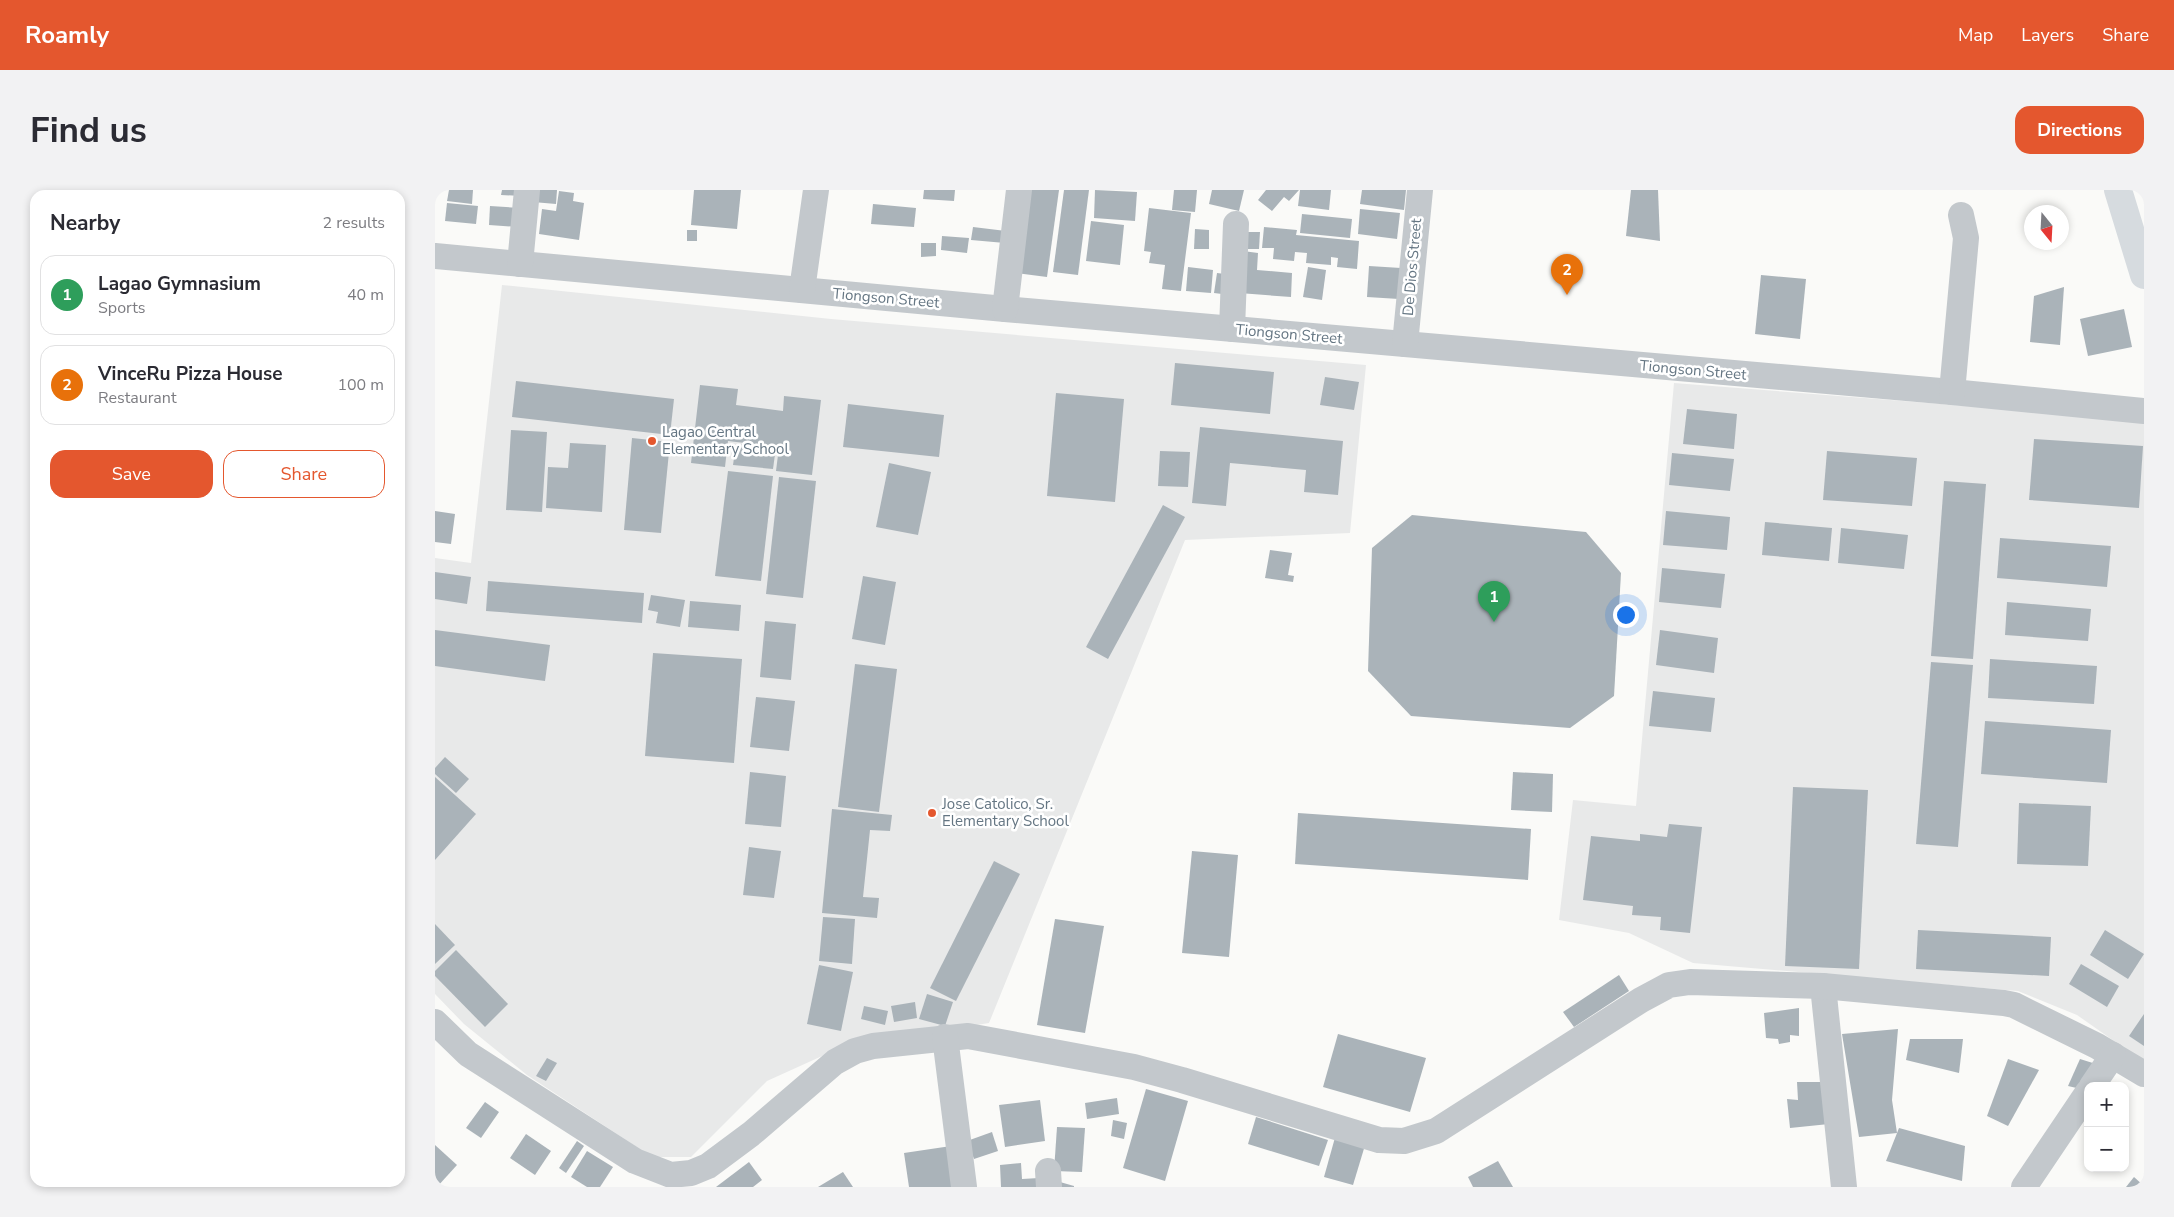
<!DOCTYPE html>
<meta charset="utf-8">
<style>
body{margin:0;font-family:"Nunito Sans",sans-serif;background:#f2f2f3;color:#2b2b33}
.controls{position:absolute;right:15px;bottom:15px;display:grid;overflow:hidden;border-radius:10px;box-shadow:0 2px 8px #0003}
.controls button{width:45px;height:45px;display:grid;place-items:center;padding:0;border:0;border-bottom:1px solid #e1e1e2;background:#fff;color:#2b2b33;font:25px sans-serif}
.compass{position:absolute;left:1589px;top:15px;width:45px;height:45px;border-radius:50%;background:#fff;box-shadow:0 2px 8px #0003;rotate:162deg}
.you{position:absolute;left:1190px;top:424px;width:18px;height:18px;margin:-12px;border:4px solid #fff;border-radius:50%;background:#1a73e8;box-shadow:0 0 0 8px #1a73e833}
.badge{display:grid;place-items:center;width:32px;height:32px;border-radius:50%;background:#e4572e;color:#fff;font-size:16px;font-weight:700}
.pin{position:absolute;translate:-50% -41px;filter:drop-shadow(0 1px 2px #0008)}
.pin::after{content:'';position:absolute;top:26px;width:18px;height:15px;background:inherit;clip-path:polygon(0 0,100% 0,50% 100%)}
.list{margin:0;padding:0;list-style:none}
h2{display:flex;justify-content:space-between;align-items:center;height:65px;margin:0;padding:0 20px;font-size:21px}
h2 small{font-size:16px;font-weight:400;color:#7c7c81}
.list li{display:grid;grid-template-columns:32px 1fr auto;gap:15px;align-items:center;box-sizing:border-box;height:80px;margin:0 10px 10px;padding:0 10px;border:1px solid #e1e1e2;border-radius:15px}
.list b{display:block;font-size:19px;white-space:nowrap}
.list p{margin:0;font-size:16px;white-space:nowrap;color:#7c7c81}
.list em{font-size:16px;font-style:normal;color:#7c7c81}
.actions{display:flex;gap:10px;padding:15px 20px}
.actions a{flex:1;padding:11px 0;border:1px solid #e4572e;border-radius:15px;text-align:center;font-size:18px;color:#e4572e}
.actions .main{background:#e4572e;color:#fff}
.map{position:relative;flex:none;width:1709px;height:997px;overflow:hidden;border-radius:15px}
header{display:flex;align-items:center;gap:30px;box-sizing:border-box;height:70px;padding:0 25px;background:#e4572e;color:#fff}
header strong{font-size:24px}
nav{display:flex;gap:28px;margin-inline-start:auto;font-size:18px}
.intro{display:flex;align-items:center;justify-content:space-between;box-sizing:border-box;height:120px;padding:0 30px}
h1{margin:0;font-size:35px}
.button{padding:12px 22px;border-radius:15px;background:#e4572e;color:#fff;font-size:18px;font-weight:700}
main{display:flex;gap:30px;padding:0 30px}
aside{flex:1;background:#fff;border-radius:15px;box-shadow:0 2px 8px #0003}
.map>svg:first-child{display:block}
.built{fill:#e8e9e9}
.building{fill:#aab3b9}
.lines{fill:none;stroke-linecap:round;stroke-linejoin:round}
.minor{stroke:#c3c8cc;stroke-width:26}
.major{stroke:#d6dbdf;stroke-width:28}
.poi-dot{fill:#e4572e;stroke:#fff;stroke-width:2}
.labels{text-anchor:middle;stroke-width:5;stroke-linejoin:round;paint-order:stroke}
.street-label{font-size:15px;fill:#657683;stroke:#fff}
.poi-label{font-size:15px;fill:#657683;stroke:#fff;text-anchor:start}
</style>
<header>
<strong>Roamly</strong>
<nav><a>Map</a><a>Layers</a><a>Share</a></nav>
</header>
<div class="intro"><h1>Find us</h1><a class="button">Directions</a></div>
<main>
<aside>
<h2>Nearby<small>2 results</small></h2>
<ul class="list">
<li><span class="badge" style="background:#2e9e5b">1</span><div><b>Lagao Gymnasium</b><p>Sports</p></div><em>40 m</em></li>
<li><span class="badge" style="background:#e8710a">2</span><div><b>VinceRu Pizza House</b><p>Restaurant</p></div><em>100 m</em></li>
</ul>
<div class="actions"><a class="main">Save</a><a>Share</a></div>
</aside>
<div class="map">
<svg width="1709" height="997" viewBox="0 0 1709 997">
<rect width="100%" height="100%" fill="#fafaf8"/>
<g class="built">
<polygon points="67,95 396,129 931,175 915,343 750,350 554,833 407,857 332,891 256,967 217,967 92,885 29,834 0,804 0,368 36,373"/>
<polygon points="1239,193 1709,230 1709,872 1642,825 1583,801 1258,773 1194,743 1124,730 1138,610 1201,616"/>
</g>
<g class="building">
<polygon points="14,0 38,0 37,14 12,11"/>
<polygon points="67,0 88,0 87,6 66,5"/>
<polygon points="99,0 122,0 121,14 98,12"/>
<polygon points="259,0 306,0 302,39 256,35"/>
<polygon points="489,0 520,0 519,11 488,9"/>
<polygon points="592,0 624,0 612,87 581,83"/>
<polygon points="629,0 654,0 643,85 618,82"/>
<polygon points="660,0 702,2 700,31 659,28"/>
<polygon points="739,0 762,0 760,22 737,20"/>
<polygon points="777,0 809,0 804,21 774,14"/>
<polygon points="831,0 864,0 854,11 849,7 837,21 823,10"/>
<polygon points="865,0 896,0 894,20 863,16"/>
<polygon points="927,0 971,0 969,20 925,14"/>
<polygon points="1196,0 1223,0 1225,51 1191,46"/>
<polygon points="124,1 139,3 138,11 149,13 144,50 104,44 107,19 121,21"/>
<polygon points="12,13 43,16 41,34 10,31"/>
<polygon points="438,14 481,18 479,37 436,34"/>
<polygon points="55,16 85,18 84,37 54,35"/>
<polygon points="714,18 756,23 746,101 727,99 730,75 714,73 716,62 709,61"/>
<polygon points="925,19 965,23 962,49 923,44"/>
<polygon points="867,24 917,29 915,48 865,43"/>
<polygon points="656,31 689,35 685,75 651,71"/>
<polygon points="538,37 571,41 570,53 536,50"/>
<polygon points="829,37 862,40 861,45 924,51 922,79 902,77 903,68 896,67 896,75 871,73 872,63 860,62 859,71 838,69 839,58 827,58"/>
<polygon points="760,39 774,40 774,59 759,59"/>
<rect x="252" y="40" width="10" height="11"/>
<polygon points="811,42 825,42 824,59 811,59"/>
<polygon points="507,46 534,48 532,63 506,60"/>
<polygon points="486,53 501,53 501,66 486,67"/>
<polygon points="808,61 823,63 822,80 857,83 856,107 804,103"/>
<polygon points="934,76 966,78 964,109 932,107"/>
<polygon points="753,77 778,80 776,103 751,101"/>
<polygon points="873,77 891,80 887,110 868,107"/>
<polygon points="782,83 798,85 795,105 779,103"/>
<polygon points="1326,85 1371,89 1365,149 1320,144"/>
<polygon points="1629,97 1625,155 1595,152 1599,106"/>
<polygon points="1689,119 1697,157 1653,166 1645,129"/>
<polygon points="740,173 839,182 835,224 736,215"/>
<polygon points="890,187 924,192 919,220 885,215"/>
<polygon points="81,191 239,209 235,245 77,227"/>
<polygon points="265,195 303,199 301,215 348,221 349,206 386,210 377,285 341,281 344,257 293,251 290,277 256,273"/>
<polygon points="621,203 689,209 680,312 612,306"/>
<polygon points="413,214 509,225 504,267 408,257"/>
<polygon points="1252,219 1302,224 1299,259 1248,254"/>
<polygon points="765,237 908,251 903,305 869,302 871,280 795,273 791,316 757,313"/>
<polygon points="76,240 112,242 107,322 71,320"/>
<polygon points="197,248 235,252 226,343 189,340"/>
<polygon points="1599,249 1708,256 1704,318 1594,310"/>
<polygon points="135,253 171,255 167,322 111,318 113,277 133,278"/>
<polygon points="301,254 341,257 338,279 298,275"/>
<polygon points="725,261 755,262 753,297 723,296"/>
<polygon points="1392,261 1482,268 1477,316 1388,310"/>
<polygon points="1237,263 1299,269 1295,301 1234,295"/>
<polygon points="454,273 496,282 483,345 441,337"/>
<polygon points="293,281 338,286 326,391 280,386"/>
<polygon points="344,287 381,291 368,408 331,404"/>
<polygon points="1509,291 1551,294 1538,469 1496,466"/>
<polygon points="728,315 750,327 673,469 651,457"/>
<polygon points="0,321 20,324 16,354 0,352"/>
<polygon points="1231,321 1295,327 1292,360 1228,355"/>
<polygon points="977,325 1151,342 1186,383 1179,506 1135,538 976,526 933,481 937,358"/>
<polygon points="1330,332 1397,338 1394,371 1327,365"/>
<polygon points="1406,338 1473,345 1469,379 1403,373"/>
<polygon points="1565,348 1676,356 1672,397 1562,388"/>
<polygon points="835,360 857,363 853,385 859,386 858,392 830,388"/>
<polygon points="1227,378 1290,384 1286,418 1224,412"/>
<polygon points="0,382 36,387 32,414 0,409"/>
<polygon points="428,386 461,392 450,455 417,449"/>
<polygon points="53,391 209,403 207,433 51,421"/>
<polygon points="216,405 250,410 245,437 221,433 223,422 213,420"/>
<polygon points="255,411 306,415 304,441 253,437"/>
<polygon points="1572,412 1656,419 1653,451 1570,445"/>
<polygon points="330,431 361,434 356,490 325,487"/>
<polygon points="0,440 115,455 110,491 0,476"/>
<polygon points="1225,440 1283,448 1279,483 1221,475"/>
<polygon points="218,463 307,469 299,573 210,566"/>
<polygon points="1555,469 1662,476 1659,514 1553,508"/>
<polygon points="1496,472 1538,475 1523,657 1481,654"/>
<polygon points="420,474 462,479 444,622 403,617"/>
<polygon points="1218,501 1280,508 1276,542 1214,536"/>
<polygon points="321,507 360,511 354,561 315,557"/>
<polygon points="1550,531 1676,540 1672,593 1546,584"/>
<polygon points="10,567 34,589 21,603 0,584 0,578"/>
<polygon points="315,582 351,586 346,637 310,634"/>
<polygon points="1078,582 1118,584 1117,622 1076,620"/>
<polygon points="0,587 41,624 0,670"/>
<polygon points="1358,597 1433,600 1424,779 1350,776"/>
<polygon points="1584,613 1656,616 1653,676 1582,674"/>
<polygon points="397,619 457,625 455,641 435,640 428,707 444,708 442,728 387,723"/>
<polygon points="863,623 1096,639 1093,690 860,674"/>
<polygon points="1234,634 1267,637 1255,743 1225,740 1226,727 1197,725 1198,716 1148,710 1156,646 1205,651 1205,644 1232,647"/>
<polygon points="314,657 346,661 339,708 308,705"/>
<polygon points="757,661 803,665 794,767 747,763"/>
<polygon points="559,671 585,684 521,811 495,798"/>
<polygon points="388,727 420,729 417,774 384,771"/>
<polygon points="620,729 669,736 650,843 602,835"/>
<polygon points="0,734 20,755 0,774"/>
<polygon points="1483,740 1616,747 1614,786 1481,779"/>
<polygon points="1670,740 1709,764 1693,789 1655,765"/>
<polygon points="21,760 73,814 50,837 0,786 0,781"/>
<polygon points="1646,774 1684,796 1672,817 1634,794"/>
<polygon points="384,775 418,782 406,841 372,834"/>
<polygon points="1184,785 1194,801 1139,837 1128,822"/>
<polygon points="492,804 518,812 510,836 484,829"/>
<polygon points="480,812 482,828 459,832 456,816"/>
<polygon points="429,816 453,821 450,835 426,829"/>
<polygon points="1364,818 1364,846 1355,845 1355,852 1344,854 1343,849 1331,848 1329,823"/>
<polygon points="1709,824 1709,856 1694,846"/>
<polygon points="1463,839 1457,910 1462,943 1424,947 1407,844"/>
<polygon points="903,844 991,868 975,922 888,897"/>
<polygon points="1475,849 1528,849 1524,883 1471,870"/>
<polygon points="112,868 122,873 111,891 101,886"/>
<polygon points="1573,869 1604,880 1573,936 1552,926"/>
<polygon points="1645,869 1661,874 1650,900 1633,896"/>
<polygon points="1362,892 1387,892 1394,934 1355,938 1352,909 1363,910"/>
<polygon points="711,899 753,911 730,991 688,978"/>
<polygon points="682,908 684,924 652,929 650,913"/>
<polygon points="605,910 610,951 570,957 564,915"/>
<polygon points="50,912 64,922 46,948 31,938"/>
<polygon points="821,927 893,950 884,976 813,954"/>
<polygon points="678,930 692,933 689,949 676,946"/>
<polygon points="622,937 650,938 647,982 619,981"/>
<polygon points="1464,938 1530,956 1527,991 1451,971"/>
<polygon points="557,942 563,961 539,969 532,951"/>
<polygon points="91,944 116,961 100,985 75,968"/>
<polygon points="901,944 931,952 918,995 889,987"/>
<polygon points="142,951 149,956 131,983 124,978"/>
<polygon points="0,955 22,975 2,997 0,997"/>
<polygon points="516,956 522,997 474,997 469,963"/>
<polygon points="152,961 178,977 165,997 152,997 136,987"/>
<polygon points="1063,971 1078,997 1038,997 1033,987"/>
<polygon points="314,972 327,990 318,997 281,997"/>
<polygon points="586,973 587,989 604,988 604,997 566,997 565,975"/>
<polygon points="408,982 418,997 383,997"/>
<polygon points="1699,987 1709,996 1709,997 1691,997"/>
<polygon points="625,992 639,996 639,997 623,997"/>
</g>
<g class="lines">
<g class="minor">
<polyline points="0,66 570,119 1517,202 1709,221"/>
<polyline points="85,74 92,0"/>
<polyline points="367,100 381,0"/>
<polyline points="570,119 584,0"/>
<polyline points="797,139 801,34"/>
<polyline points="970,154 985,0"/>
<polyline points="1517,202 1531,48 1526,25"/>
<polyline points="1388,796 1409,997"/>
<polyline points="0,832 33,864 200,971 236,985 256,983 273,976 316,944 400,872 420,861 438,856 533,846 699,877 747,890 944,950 969,951 1001,941 1206,810 1234,795 1255,792 1388,796 1569,813 1579,815 1662,856 1709,884"/>
<polyline points="510,847 529,997"/>
<polyline points="1657,896 1678,865"/>
<polyline points="613,981 614,997"/>
<polyline points="1589,997 1653,902"/>
</g>
<polyline class="major" points="1683,0 1709,85"/>
</g>
<g class="poi-dot">
<circle cx="217" cy="251" r="5"/>
<circle cx="497" cy="623" r="5"/>
</g>
<g class="labels">
<g class="street-label">
<text transform="translate(977 77) rotate(-85)" y="5">De Dios Street</text>
<text transform="translate(451 108) rotate(5)" y="5">Tiongson Street</text>
<text transform="translate(854 144) rotate(5)" y="5">Tiongson Street</text>
<text transform="translate(1258 180) rotate(5)" y="5">Tiongson Street</text>
</g>
<g class="poi-label">
<text x="227" y="247">Lagao Central<tspan x="227" dy="17">Elementary School</tspan></text>
<text x="507" y="619">Jose Catolico, Sr.<tspan x="507" dy="17">Elementary School</tspan></text>
</g>
</g>
</svg>
<div class="controls">
<button>+</button>
<button>−</button>
</div>
<svg class="compass" viewBox="-18 -18 36 36"><path d="M0-13l5 13h-10z" fill="#e53935"/><path d="M0 13l5-13h-10z" fill="#7c7c81"/></svg>
<div class="you"></div>
<div class="pin badge" style="left:1059px;top:432px;background:#2e9e5b">1</div>
<div class="pin badge" style="left:1132px;top:105px;background:#e8710a">2</div>
</div>
</main>
